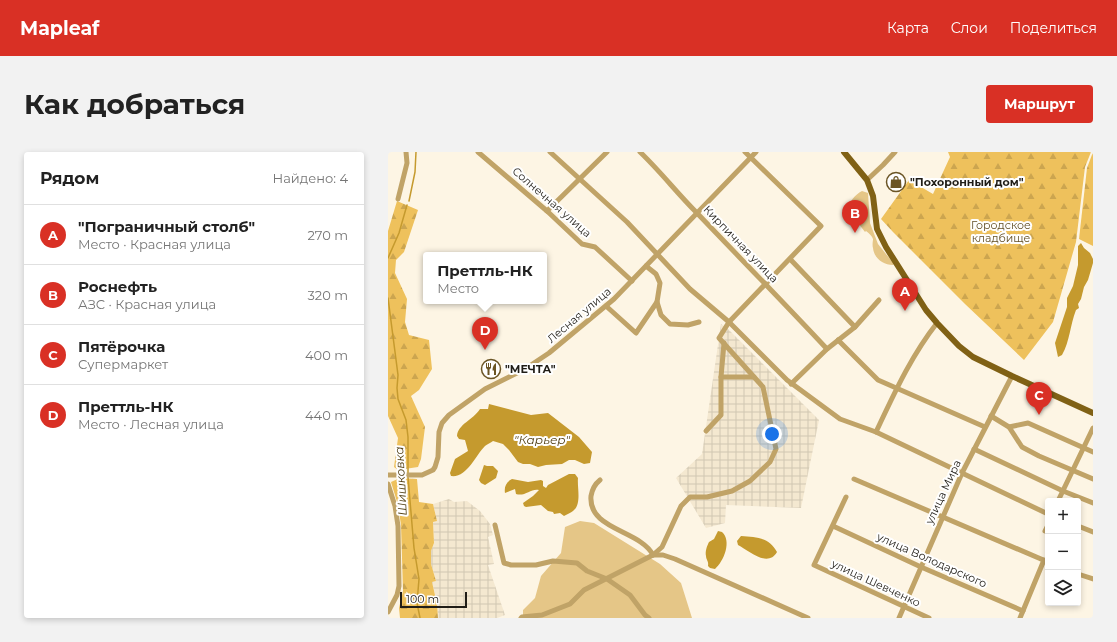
<!DOCTYPE html>
<html lang="ru">
<meta charset="utf-8">
<style>
body{margin:0;font-family:Montserrat,sans-serif;background:#f2f2f2;color:#222}
.controls{position:absolute;right:12px;bottom:12px;display:grid;overflow:hidden;border-radius:4px;box-shadow:0 2px 6px #0003}
.controls button{width:36px;height:36px;display:grid;place-items:center;padding:0;border:0;border-bottom:1px solid #e0e0e0;background:#fff;color:#222;font:20px sans-serif}
.scale{position:absolute;left:12px;bottom:10px;width:67px;box-sizing:border-box;padding-left:4px;border:2px solid #201d17;border-top:0;font-size:11px;line-height:14px;white-space:nowrap;color:#201d17;-webkit-text-stroke:3px #fff;paint-order:stroke}
.you{position:absolute;left:384px;top:282px;width:14px;height:14px;margin:-10px;border:3px solid #fff;border-radius:50%;background:#1a73e8;box-shadow:0 0 0 6px #1a73e833}
.badge{display:grid;place-items:center;width:26px;height:26px;border-radius:50%;background:#d93025;color:#fff;font-size:13px;font-weight:700}
.pin{position:absolute;translate:-50% -33px;filter:drop-shadow(0 1px 2px #0008)}
.pin::after{content:'';position:absolute;top:21px;width:14px;height:12px;background:inherit;clip-path:polygon(0 0,100% 0,50% 100%)}
.popup{position:absolute;left:35px;top:100px;width:124px;height:52px;box-sizing:border-box;display:grid;place-content:center;border-radius:4px;background:#fff;filter:drop-shadow(0 1px 3px #0005);font-size:13px;white-space:nowrap;color:#767676}
.popup b{font-size:15px;color:#222}
.popup::after{content:'';position:absolute;left:50%;top:100%;margin-left:-8px;border:8px solid transparent;border-top-color:#fff}
.list{margin:0;padding:0;list-style:none}
h2{display:flex;justify-content:space-between;align-items:center;height:52px;margin:0;padding:0 16px;font-size:17px}
h2 small{font-size:13px;font-weight:400;color:#767676}
.list li{display:grid;grid-template-columns:26px 1fr auto;gap:12px;align-items:center;box-sizing:border-box;height:60px;padding:0 16px;border-top:1px solid #e0e0e0}
.list b{display:block;font-size:15px;white-space:nowrap}
.list p{margin:0;font-size:13px;white-space:nowrap;color:#767676}
.list em{font-size:13px;font-style:normal;color:#767676}
.icon{flex:none;width:22px;height:22px;fill:none;stroke:currentColor;stroke-width:2;stroke-linecap:round;stroke-linejoin:round}
.map{position:relative;flex:none;width:705px;height:466px;overflow:hidden;border-radius:4px}
header{display:flex;align-items:center;gap:24px;box-sizing:border-box;height:56px;padding:0 20px;background:#d93025;color:#fff}
header strong{font-size:19px}
nav{display:flex;gap:22px;margin-inline-start:auto;font-size:14px}
.intro{display:flex;align-items:center;justify-content:space-between;box-sizing:border-box;height:96px;padding:0 24px}
h1{margin:0;font-size:28px}
.button{padding:10px 18px;border-radius:4px;background:#d93025;color:#fff;font-size:14px;font-weight:700}
main{display:flex;gap:24px;padding:0 24px}
aside{flex:1;background:#fff;border-radius:4px;box-shadow:0 2px 6px #0003}
.map>svg:first-child{display:block}
.industrial{fill:url(#industrial-grid)}
.green{fill:#e5c687}
.forest{fill:url(#forest-firs)}
.water{fill:#c59a2e}
.lines{fill:none;stroke-linecap:round;stroke-linejoin:round}
.stream{stroke:#c59a2e;stroke-width:1.5}
.minor{stroke:#c0a367;stroke-width:5}
.major{stroke:#806115;stroke-width:6}
.labels{text-anchor:middle;stroke-width:4;stroke-linejoin:round;paint-order:stroke}
.poi-label{font-size:11px;font-weight:bold;fill:#201d17;stroke:#fff;text-anchor:start}
.street-label{font-size:11px;fill:#201d17;stroke:#fff}
.park-label{font-size:11px;fill:#624f26;stroke:#fff}
.water-label{font-size:12px;font-style:italic;fill:#503e13;stroke:#fff}
</style>
<header>
<strong>Mapleaf</strong>
<nav><a>Карта</a><a>Слои</a><a>Поделиться</a></nav>
</header>
<div class="intro"><h1>Как добраться</h1><a class="button">Маршрут</a></div>
<main>
<aside>
<h2>Рядом<small>Найдено: 4</small></h2>
<ul class="list">
<li><span class="badge">A</span><div><b>&quot;Пограничный столб&quot;</b><p>Место · Красная улица</p></div><em>270 m</em></li>
<li><span class="badge">B</span><div><b>Роснефть</b><p>АЗС · Красная улица</p></div><em>320 m</em></li>
<li><span class="badge">C</span><div><b>Пятёрочка</b><p>Супермаркет</p></div><em>400 m</em></li>
<li><span class="badge">D</span><div><b>Преттль-НК</b><p>Место · Лесная улица</p></div><em>440 m</em></li>
</ul>
</aside>
<div class="map">
<svg width="705" height="466" viewBox="0 0 705 466">
<defs>
<pattern id="industrial-grid" width="8" height="8" patternUnits="userSpaceOnUse"><rect width="8" height="8" fill="#f4e8d0"/><path d="M0 4h8M4 0v8" fill="none" stroke="#d1c7b2"/></pattern>
<pattern id="forest-firs" width="22" height="20" patternUnits="userSpaceOnUse"><rect width="22" height="20" fill="#eec15c"/><path d="M5 1l3.5 6h-7zM16 11l3.5 6h-7z" fill="#cca54f"/></pattern>
</defs>
<rect width="100%" height="100%" fill="#fdf5e4"/>
<g class="industrial">
<polygon points="333,172 340,177 431,268 413,356 338,353 337,371 318,376 288,326 314,302"/>
<polygon points="61,347 66,350 79,349 92,359 102,372 105,383 100,385 106,412 100,413 117,463 109,466 50,466 49,452 44,430 48,429 43,412 43,399 46,391 45,370 49,369 45,352"/>
</g>
<g class="green">
<path d="M474 39 480 41 482 71 490 92 506 112 505 113C495 113 486 106 485 96 484 93 485 89 485 87 484 84 481 81 478 79L477 80 467 67 462 64C458 53 465 44 474 39Z"/>
<polygon points="192,369 206,371 272,412 293,431 304,466 135,466 135,458 147,446 153,424 173,401 177,375"/>
</g>
<g class="forest">
<polygon points="560,0 703,0 697,15 688,90 665,170 636,208 577,152 505,80 493,67 521,28 545,42 562,5"/>
<polygon points="705,0 705,94 691,87 699,16"/>
<polygon points="9,49 30,58 16,100 8,108 7,121 19,147 17,170 21,183 41,188 44,217 31,238 23,244 37,275 33,307 30,315 10,318 6,315 10,286 0,264 0,79"/>
<polygon points="12,326 29,327 31,350 45,352 49,369 45,370 46,391 43,399 43,412 48,429 44,430 49,452 50,466 12,466 11,456 15,439 13,373 10,353 3,330"/>
</g>
<g class="water">
<path d="M693 91 696 96 702 101 705 107V111L700 128 696 135 693 147 690 152 691 156 688 158C682 173 682 189 674 203L670 205 667 191 679 155V146L685 134 690 113V94Z"/>
<path d="M101 252 143 263 160 261 191 285 204 300 202 311 196 312 187 308H181L174 312 158 313 150 315 142 312H135L130 310 121 298 115 292 105 289C103 291 99 292 97 294 87 304 79 326 63 324L62 321 67 307 80 299 77 288 71 287 69 284C70 272 85 268 92 257H100Z"/>
<polygon points="96,313 99,314 105,314 110,319 108,326 97,333 93,331 91,328"/>
<path d="M181 322H187L190 326C189 336 194 352 185 359 183 361 179 362 176 364L172 361 166 362 165 360 160 359 153 353 138 355 136 354 135 351 145 344 151 338C143 336 137 345 128 342L127 337 117 341C116 335 118 330 124 327L140 330 153 328 155 329V334L158 336 160 333Z"/>
<path d="M330 379 334 380C344 389 336 409 327 417L322 416 320 414C321 409 318 408 318 404 317 399 319 394 321 390L326 387Z"/>
<path d="M353 384C368 385 381 385 389 400 380 416 361 399 350 393L349 389Z"/>
</g>
<g class="lines">
<g class="stream">
<polyline points="21,49 27,20 28,0"/>
<polyline points="0,106 11,81 19,53"/>
<polyline points="0,146 10,223 9,236 10,247 18,268 20,285 20,321"/>
<polyline points="20,325 26,396 31,427 29,451 32,466"/>
</g>
<g class="minor">
<polyline points="90,0 159,59 194,92 207,95 244,129"/>
<polyline points="162,0 239,70 302,137 341,170 399,228 452,267 488,280 660,362"/>
<path d="M252 0C272 19 289 41 308 60 352 106 396 151 439 197"/>
<polyline points="479,28 495,13 507,0"/>
<polyline points="10,47 19,11 18,0"/>
<polyline points="159,59 219,0"/>
<polyline points="402,107 467,175"/>
<polyline points="269,150 273,163 282,172 300,173 311,170"/>
<polyline points="218,154 248,181 269,150 272,131 268,122 258,114"/>
<polyline points="450,188 490,228 597,275"/>
<polyline points="336,191 333,225 366,225"/>
<polyline points="403,232 439,197 467,175 491,148"/>
<polyline points="603,264 621,275 634,295 651,304 705,327"/>
<polyline points="621,275 640,271 705,300"/>
<polyline points="318,279 333,263 333,225"/>
<path d="M488 280C506 242 523 204 549 171"/>
<polyline points="586,297 675,339 705,351"/>
<polyline points="0,323 34,323 45,318 47,315 50,305 51,280 54,271 61,263 97,237 137,217 161,201 226,147 368,0"/>
<polyline points="466,327 660,410"/>
<path d="M212 328C207 332 204 338 203 344 200 378 252 378 265 403"/>
<polyline points="0,332 7,354 10,374 11,434 9,443 0,460"/>
<polyline points="458,345 426,413 541,466"/>
<polyline points="670,349 705,276"/>
<polyline points="107,373 116,411 123,413 148,413 165,409 189,411 199,419 219,427 242,443 257,463 261,466"/>
<polyline points="445,374 533,415 635,459"/>
<polyline points="690,374 705,380"/>
<polyline points="657,379 660,373"/>
<polyline points="265,403 275,403 287,407 420,466"/>
<polyline points="690,422 705,427"/>
<polyline points="133,466 134,465 154,463 182,452 196,438 265,403 274,395 293,354 302,345 319,345 344,339 362,329 382,310 388,297 375,235 331,186 341,170 433,74 357,0"/>
<polyline points="511,466 574,321 624,224"/>
<polyline points="632,466 656,408"/>
</g>
<polyline class="major" points="456,0 479,28 485,44 489,77 498,95 538,158 549,171 571,194 585,205 624,224 705,261"/>
</g>
<defs>
<g id="shop-ring" transform="scale(1)"><circle r="9.5" fill="#fff" stroke="#6b5525" stroke-width="1.5"/><path d="M-5-2.5h2.3a2.7 3.5 0 0 1 5.4 0H5L5.5 6h-11ZM-1.5-2.5h3a1.5 2.3 0 0 0-3 0Z" fill="#6b5525"/></g>
<g id="restaurant-ring" transform="scale(1)"><circle r="9.5" fill="#fff" stroke="#6b5525" stroke-width="1.5"/><path d="M-5-6h1v4h1v-4h1v4h1v-4h1v5L-1.5 .5V6h-2V.5L-5-1ZM5-6V6H3V1.5H1.5Q1.5-4 5-6Z" fill="#6b5525"/></g>
</defs>
<g fill-rule="evenodd">
<use href="#shop-ring" x="508" y="30"/>
<use href="#restaurant-ring" x="103" y="217"/>
</g>
<g class="labels">
<g class="poi-label">
<text x="522" y="34">"Похоронный дом"</text>
<text x="117" y="221">"МЕЧТА"</text>
</g>
<g class="street-label">
<text transform="translate(164 50) rotate(41)" y="4">Солнечная улица</text>
<text transform="translate(353 92) rotate(46)" y="4">Кирпичная улица</text>
<text transform="translate(191 163) rotate(-40)" y="4">Лесная улица</text>
<text transform="translate(555 340) rotate(-65)" y="4">улица Мира</text>
<text transform="translate(544 408) rotate(24)" y="4">улица Володарского</text>
<text transform="translate(488 431) rotate(25)" y="4">улица Шевченко</text>
</g>
<g class="park-label">
<text x="613" y="77">Городское<tspan x="613" dy="13">кладбище</tspan></text>
</g>
<g class="water-label">
<text x="154" y="292">"Карьер"</text>
<text transform="translate(13 329) rotate(-93)" y="4">Шишковка</text>
</g>
</g>
</svg>
<div class="controls">
<button>+</button>
<button>−</button>
<button><svg class="icon" aria-label="layers" viewBox="0 0 24 24"><path d="M12 4l9 5-9 5-9-5zM3 14l9 5 9-5"/></svg></button>
</div>
<div class="scale">100 m</div>
<div class="you"></div>
<div class="pin badge" style="left:517px;top:159px">A</div>
<div class="pin badge" style="left:467px;top:81px">B</div>
<div class="pin badge" style="left:651px;top:263px">C</div>
<div class="pin badge" style="left:97px;top:198px">D</div>
<div class="popup"><b>Преттль-НК</b>Место</div>
</div>
</main>
